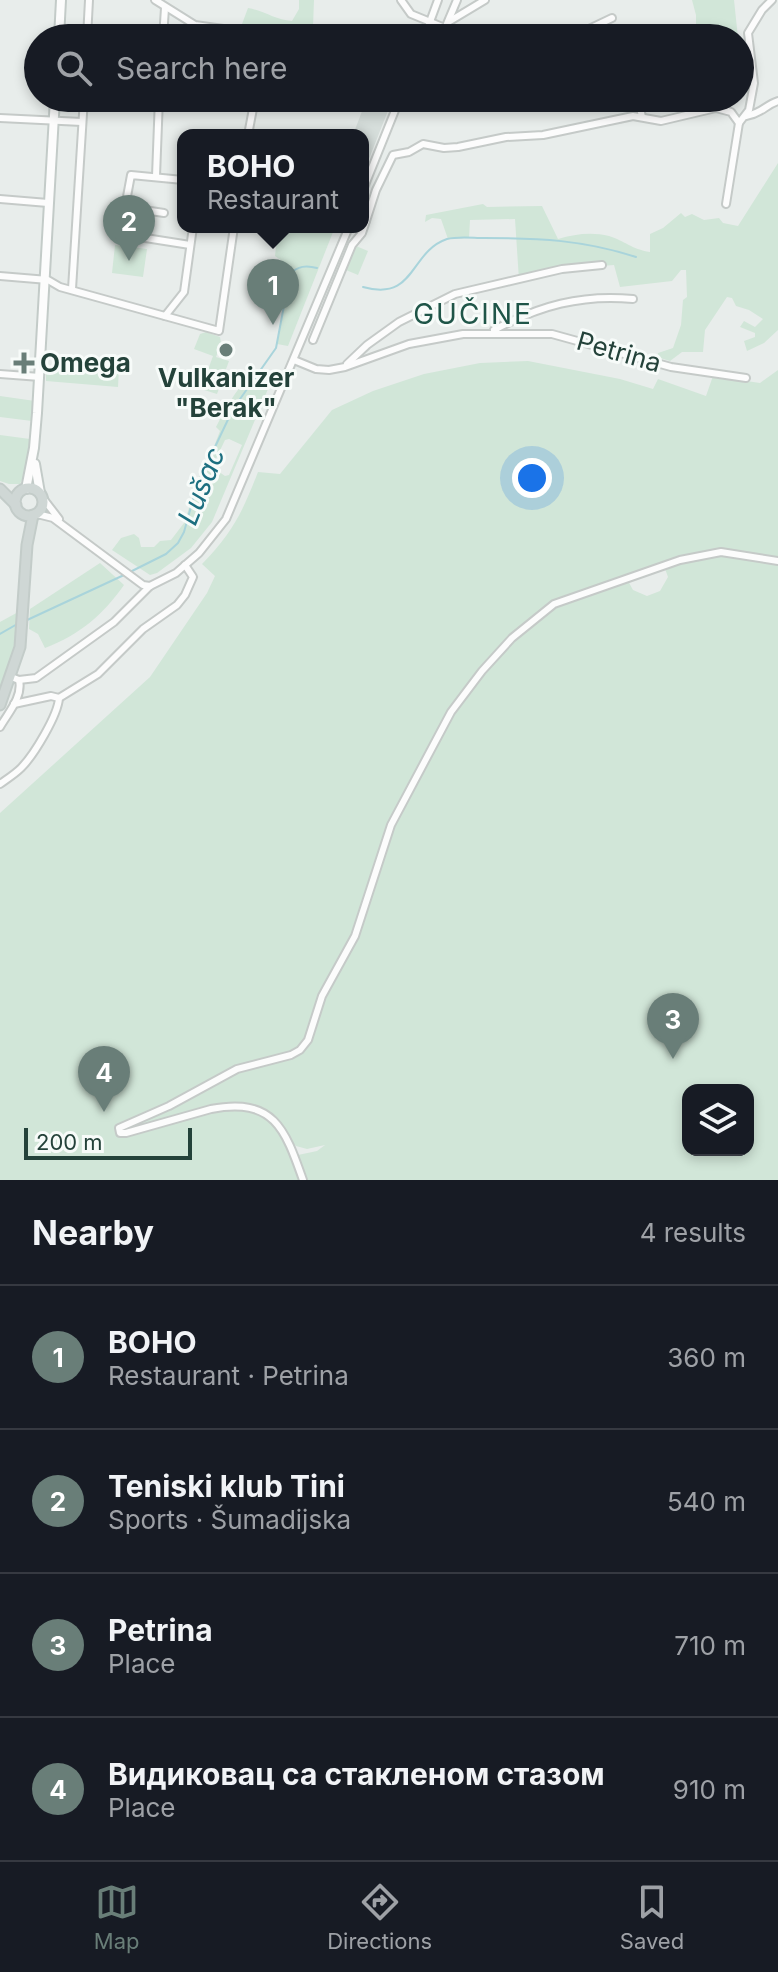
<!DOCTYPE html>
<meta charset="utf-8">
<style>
body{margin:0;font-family:Inter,sans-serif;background:#242831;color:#f1f3f6}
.controls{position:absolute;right:24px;bottom:24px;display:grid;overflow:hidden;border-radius:16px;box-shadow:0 4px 12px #0003}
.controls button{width:72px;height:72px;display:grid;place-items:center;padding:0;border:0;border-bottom:2px solid #363941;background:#171b24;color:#f1f3f6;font:40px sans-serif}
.scale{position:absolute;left:24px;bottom:20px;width:168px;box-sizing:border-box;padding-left:8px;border:4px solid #24423a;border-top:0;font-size:22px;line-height:28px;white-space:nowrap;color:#24423a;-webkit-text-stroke:6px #f7fbf9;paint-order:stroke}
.you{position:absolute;left:532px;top:478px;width:28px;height:28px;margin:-20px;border:6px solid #fff;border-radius:50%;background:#1a73e8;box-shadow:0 0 0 12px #1a73e833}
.badge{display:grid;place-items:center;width:52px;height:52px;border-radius:50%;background:#697e78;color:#fff;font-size:26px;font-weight:700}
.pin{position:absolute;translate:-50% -66px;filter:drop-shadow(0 2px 4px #0008)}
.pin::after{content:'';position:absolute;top:42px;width:28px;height:24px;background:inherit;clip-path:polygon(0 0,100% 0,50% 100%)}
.popup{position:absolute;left:177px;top:129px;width:192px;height:104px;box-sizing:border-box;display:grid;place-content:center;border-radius:16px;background:#171b24;filter:drop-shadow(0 2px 6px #0005);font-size:26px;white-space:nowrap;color:#9ea1a6}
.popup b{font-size:30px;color:#f1f3f6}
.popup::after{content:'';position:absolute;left:50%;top:100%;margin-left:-16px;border:16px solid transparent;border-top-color:#171b24}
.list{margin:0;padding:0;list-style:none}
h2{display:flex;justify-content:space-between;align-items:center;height:104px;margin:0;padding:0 32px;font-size:34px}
h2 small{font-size:26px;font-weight:400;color:#9ea1a6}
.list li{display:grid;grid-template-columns:52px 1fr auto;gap:24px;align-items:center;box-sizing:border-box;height:144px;padding:0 32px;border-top:2px solid #363941}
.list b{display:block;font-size:30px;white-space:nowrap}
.list p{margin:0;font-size:26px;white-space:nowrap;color:#9ea1a6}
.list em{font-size:26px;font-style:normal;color:#9ea1a6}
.icon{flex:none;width:44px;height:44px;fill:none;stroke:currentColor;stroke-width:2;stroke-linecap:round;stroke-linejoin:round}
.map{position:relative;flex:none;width:778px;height:1180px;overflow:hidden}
.search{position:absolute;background:#171b24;box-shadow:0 4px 12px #0003;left:24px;right:24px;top:24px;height:88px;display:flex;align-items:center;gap:20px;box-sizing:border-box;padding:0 28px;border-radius:44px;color:#9ea1a6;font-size:30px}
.sheet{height:680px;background:#171b24}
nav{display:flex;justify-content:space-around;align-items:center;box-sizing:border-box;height:112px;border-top:2px solid #363941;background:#171b24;font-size:22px;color:#9ea1a6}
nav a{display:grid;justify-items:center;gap:4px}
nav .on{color:#697e78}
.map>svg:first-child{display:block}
.built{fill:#d6dedb}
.green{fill:#d1e6d8;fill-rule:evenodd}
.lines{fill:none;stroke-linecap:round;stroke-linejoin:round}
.stream{stroke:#a9d4db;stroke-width:2}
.street-casing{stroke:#c5cac8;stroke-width:10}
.secondary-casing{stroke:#c3cbc8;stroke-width:12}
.primary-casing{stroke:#c3ccc9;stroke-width:13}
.street{stroke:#fcfcfc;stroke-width:6}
.secondary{stroke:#fcfcfc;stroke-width:8}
.primary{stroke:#cfd7d5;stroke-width:9}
.poi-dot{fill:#697e78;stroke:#f7fbf9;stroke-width:3}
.labels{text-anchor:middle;stroke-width:6;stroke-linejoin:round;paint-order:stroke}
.street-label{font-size:26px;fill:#24423a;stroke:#f7fbf9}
.poi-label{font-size:26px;font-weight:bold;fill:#24423a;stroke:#f7fbf9;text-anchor:start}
.neighbourhood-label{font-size:28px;letter-spacing:2px;fill:#1f5548;stroke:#f7fbf9}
.water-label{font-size:28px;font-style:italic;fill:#1c6f80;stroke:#f7fbf9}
</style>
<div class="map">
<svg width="778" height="1180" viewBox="0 0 778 1180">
<rect width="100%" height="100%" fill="#e8edeb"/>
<polygon class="built" points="367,98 393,98 363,174 363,135 353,135"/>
<g class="green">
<path d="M299 0H314L313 27 305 28 301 33 242 24 248 8C265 11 275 20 292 21L299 9Z"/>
<polygon points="692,0 734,0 738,38 696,38 696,15"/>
<path d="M778 163V330L764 343 747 351 744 341 755 337V333L740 327 744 321 755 327 763 319 749 310 736 306 732 298 727 297 705 330 703 352H682L670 361 657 357 658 353 673 348 681 325 683 300 687 297 686 270H681L672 281 620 287 614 265 562 269 519 280 515 219 470 220 469 238 448 239 441 219 432 218 425 222 426 215 483 204 487 207 542 206 558 239C575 234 592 232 609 236 625 241 631 249 650 252V234L663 228 681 213 685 217 692 214 704 220 719 218 723 223 738 226Z"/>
<polygon points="278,227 335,227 288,346 277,344 290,274 285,263 275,256"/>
<polygon points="115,245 147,249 143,277 112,273"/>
<polygon points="356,246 368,251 358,275 346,270"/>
<polygon points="206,332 220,337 221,343 216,357 229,361 217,394 201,389 213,356 194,349 200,334"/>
<path d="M528 361 620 379 653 389 658 379 706 396 713 376 760 383 778 370V560L704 553 554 603 511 637 451 711 391 825 354 935 321 995 307 1040 291 1055 252 1062 169 1106 120 1126V1133C147 1126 231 1100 255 1109 282 1119 294 1155 302 1180H0V813L150 677 207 593 215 576 202 564C233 532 242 513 258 472L280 474 332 410 373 391 424 374 480 363Z"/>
<polygon points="91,367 119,368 118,387 46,381 46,369 90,374"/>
<path d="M273 377 212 522 191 548 157 573 150 575 112 550 121 538 134 534 139 538 141 547H154L160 541 171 540 184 523 208 451 213 449 220 431 216 427C225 410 234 392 248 378ZM229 439 242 445 229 475 225 476 212 467 225 440Z"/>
<polygon points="0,396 35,401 32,421 0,417"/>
<polygon points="0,435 30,439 24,476 20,484 9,484 0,481"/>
<path d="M721 553 778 562V1180H304L298 1155 317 1151 325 1145 307 1149 296 1146 266 1113 240 1105 121 1132V1127L237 1070 301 1050 323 996 355 936 392 825 452 712 512 639 554 604 627 579 633 590 647 596 660 591 668 577 664 566ZM688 1090H748V1150H688Z"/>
<path d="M100 563 124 585C103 615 79 635 45 648L38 634 29 629 30 609Z"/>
<polygon points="20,611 17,644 0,691 0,622"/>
</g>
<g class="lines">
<g class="stream">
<path d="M363 287C416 302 409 252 447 239 458 236 473 238 484 238 539 238 584 240 636 257"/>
<path d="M130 572 166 554 178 543 184 532 197 485 233 409 276 348 290 274C298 266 306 265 317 268"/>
<polyline points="25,621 124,575"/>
<polyline points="0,634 19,623"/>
</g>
<g class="street-casing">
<g id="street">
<polyline points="155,0 195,25 288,38"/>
<polyline points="401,0 411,14 445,28"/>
<polyline points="450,21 485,0"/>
<polyline points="87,38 89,0"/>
<polyline points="163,38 165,8"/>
<polyline points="424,38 438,0"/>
<polyline points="441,38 457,0"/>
<polyline points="570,38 612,18"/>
<polyline points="638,98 642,117"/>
<path d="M746 116C763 113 765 105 778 101"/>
<polyline points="0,118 82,122"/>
<polyline points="248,135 255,98"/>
<polyline points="156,176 159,98"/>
<polyline points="183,180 131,175 120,234 190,245"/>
<polyline points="363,190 400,98"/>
<polyline points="0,199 48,203"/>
<polyline points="726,204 739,123 749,110 754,83 748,33 762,10 772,0"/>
<polyline points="124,207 164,213"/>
<polyline points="363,220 366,221 376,190 393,155 409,152 423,144 444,148 458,147 506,137 543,135 633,116 661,121 716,108 731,112 739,123"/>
<polyline points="0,276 48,280 60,287 219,331 234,227"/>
<polyline points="72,289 84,98"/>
<polyline points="165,316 184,292 193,227"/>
<path d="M494 330C539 306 581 294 633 299"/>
<polyline points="313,340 352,245 362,233 366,221"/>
<polyline points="294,360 316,369 329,370 345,367 409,344 463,334 552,334 671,367 746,378"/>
<polyline points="347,364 367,345 399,322 455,294 562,269 602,265"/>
<polyline points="0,374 40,377"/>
<polyline points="42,497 59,519"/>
<polyline points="37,514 53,518 143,585 150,586"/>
<polyline points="11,677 19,680 36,678 114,622 150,586 176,573 199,553 226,519 349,227"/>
<polyline points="59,698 98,674 143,629 177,605 185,595 193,577 185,565"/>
<path d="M0 727C8 713 23 697 19 680"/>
<path d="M0 784C7 779 15 774 21 768 34 755 58 715 59 698L51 696 14 704"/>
<path d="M303 1180C285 1129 274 1097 211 1109L126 1133H120L119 1128 169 1106 237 1069 291 1055 300 1050 308 1040 322 996 355 936 391 825 451 712 482 671 512 638 554 604 680 560 721 552 778 561"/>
</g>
</g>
<g class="secondary-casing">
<g id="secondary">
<polyline points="59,38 61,0"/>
<polyline points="35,464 40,493"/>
<polyline points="26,489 34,448 37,413 55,98"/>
</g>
</g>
<g class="primary-casing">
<g id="primary">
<circle cx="29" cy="502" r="14"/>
<polyline points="0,489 16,505"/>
<polyline points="0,705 20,647 27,545 33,515"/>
</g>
</g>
<use href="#street" class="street"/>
<use href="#secondary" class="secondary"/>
<use href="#primary" class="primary"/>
</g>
<g class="poi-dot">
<circle cx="226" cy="350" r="8"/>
<path d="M20 351h8v8h8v8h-8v8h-8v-8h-8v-8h8z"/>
</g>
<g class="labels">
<g class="street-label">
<text transform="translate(619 352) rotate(16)" y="9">Petrina</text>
</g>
<g class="poi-label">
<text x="40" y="372">Omega</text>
<text x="226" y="387" text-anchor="middle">Vulkanizer<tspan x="226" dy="30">"Berak"</tspan></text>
</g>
<g class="neighbourhood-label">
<text x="473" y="324">GUČINE</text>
</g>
<g class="water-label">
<text transform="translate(201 486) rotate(-68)" y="10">Lušac</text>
</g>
</g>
</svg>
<div class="controls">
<button><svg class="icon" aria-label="layers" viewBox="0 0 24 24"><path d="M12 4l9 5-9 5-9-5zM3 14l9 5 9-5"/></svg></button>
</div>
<div class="scale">200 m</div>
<div class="you"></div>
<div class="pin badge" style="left:273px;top:325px">1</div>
<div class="popup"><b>BOHO</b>Restaurant</div>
<div class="pin badge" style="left:129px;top:261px">2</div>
<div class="pin badge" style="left:673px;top:1059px">3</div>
<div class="pin badge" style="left:104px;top:1112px">4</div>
<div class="search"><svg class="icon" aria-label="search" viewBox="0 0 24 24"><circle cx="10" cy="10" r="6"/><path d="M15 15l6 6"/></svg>Search here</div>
</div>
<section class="sheet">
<h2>Nearby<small>4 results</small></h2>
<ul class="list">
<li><span class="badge">1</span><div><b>BOHO</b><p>Restaurant · Petrina</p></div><em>360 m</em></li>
<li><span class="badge">2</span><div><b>Teniski klub Tini</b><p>Sports · Šumadijska</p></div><em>540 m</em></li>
<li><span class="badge">3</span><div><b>Petrina</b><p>Place</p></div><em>710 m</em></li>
<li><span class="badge">4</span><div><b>Видиковац са стакленом стазом</b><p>Place</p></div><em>910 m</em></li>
</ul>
</section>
<nav>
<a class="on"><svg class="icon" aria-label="map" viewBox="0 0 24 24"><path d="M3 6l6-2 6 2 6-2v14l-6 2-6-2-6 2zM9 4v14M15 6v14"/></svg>Map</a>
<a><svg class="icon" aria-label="directions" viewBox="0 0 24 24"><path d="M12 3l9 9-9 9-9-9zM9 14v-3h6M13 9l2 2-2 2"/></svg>Directions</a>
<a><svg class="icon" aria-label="saved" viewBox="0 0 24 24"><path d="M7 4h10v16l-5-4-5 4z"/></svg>Saved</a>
</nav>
